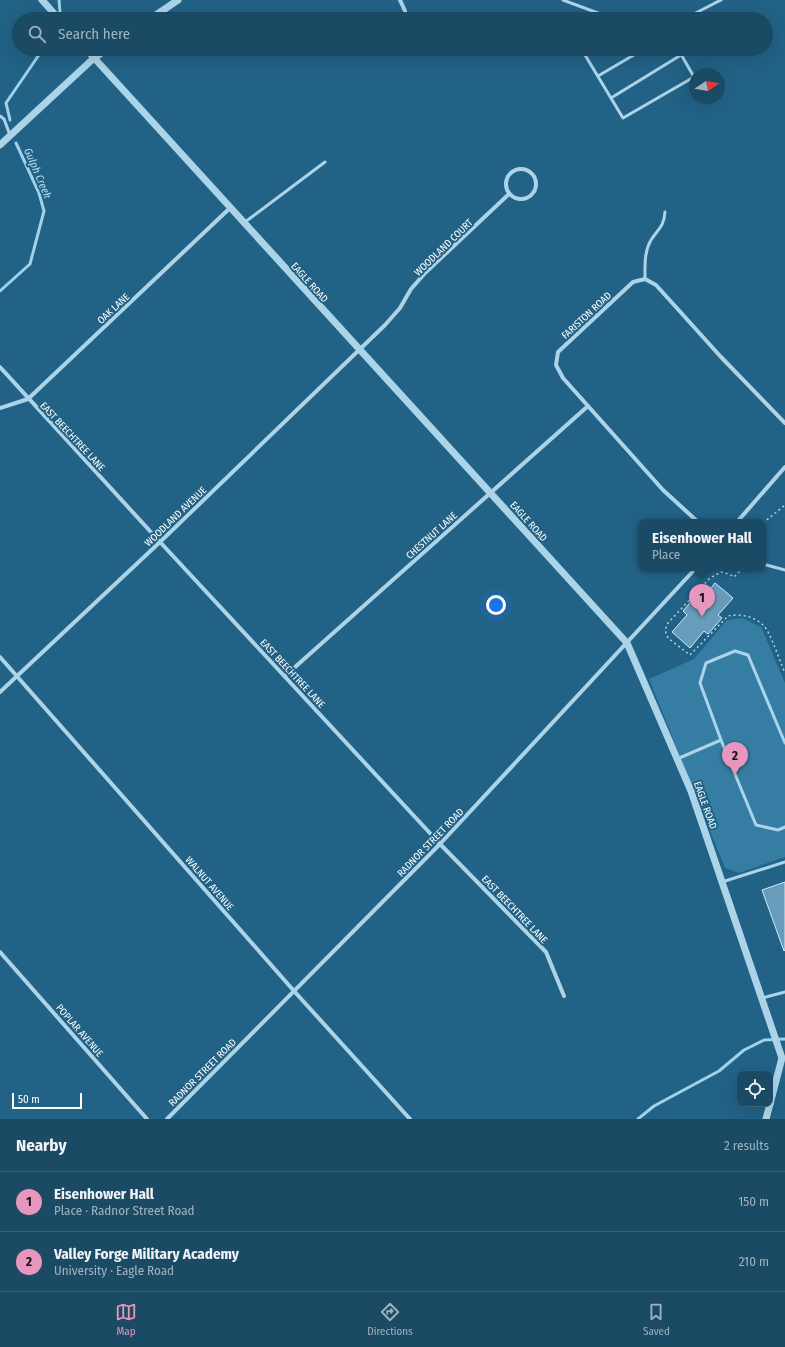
<!DOCTYPE html>
<meta charset="utf-8">
<style>
body{margin:0;font-family:"Fira Sans Condensed",sans-serif;background:#23516a;color:#f1f3f6}
.controls{position:absolute;right:12px;bottom:12px;display:grid;overflow:hidden;border-radius:8px;box-shadow:0 4px 16px #0002}
.controls button{width:36px;height:36px;display:grid;place-items:center;padding:0;border:0;border-bottom:1px solid #386278;background:#1a4a64;color:#f1f3f6;font:20px sans-serif}
.compass{position:absolute;left:689px;top:68px;width:36px;height:36px;border-radius:50%;background:#1a4a64;box-shadow:0 4px 16px #0002;rotate:78deg}
.scale{position:absolute;left:12px;bottom:10px;width:70px;box-sizing:border-box;padding-left:4px;border:2px solid #fff;border-top:0;font-size:11px;line-height:14px;white-space:nowrap;color:#fff;-webkit-text-stroke:3px #226286;paint-order:stroke}
.you{position:absolute;left:496px;top:605px;width:14px;height:14px;margin:-10px;border:3px solid #fff;border-radius:50%;background:#1a73e8;box-shadow:0 0 0 6px #1a73e833}
.badge{display:grid;place-items:center;width:26px;height:26px;border-radius:50%;background:#e797bd;color:#111;font-size:13px;font-weight:700}
.pin{position:absolute;translate:-50% -33px;filter:drop-shadow(0 1px 2px #0008)}
.pin::after{content:'';position:absolute;top:21px;width:14px;height:12px;background:inherit;clip-path:polygon(0 0,100% 0,50% 100%)}
.popup{position:absolute;left:638px;top:519px;width:128px;height:52px;box-sizing:border-box;display:grid;place-content:center;border-radius:8px;background:#1a4a64;filter:drop-shadow(0 1px 3px #0005);font-size:13px;white-space:nowrap;color:#9fb3bf}
.popup b{font-size:15px;color:#f1f3f6}
.popup::after{content:'';position:absolute;left:50%;top:100%;margin-left:-8px;border:8px solid transparent;border-top-color:#1a4a64}
.list{margin:0;padding:0;list-style:none}
h2{display:flex;justify-content:space-between;align-items:center;height:52px;margin:0;padding:0 16px;font-size:17px}
h2 small{font-size:13px;font-weight:400;color:#9fb3bf}
.list li{display:grid;grid-template-columns:26px 1fr auto;gap:12px;align-items:center;box-sizing:border-box;height:60px;padding:0 16px;border-top:1px solid #386278}
.list b{display:block;font-size:15px;white-space:nowrap}
.list p{margin:0;font-size:13px;white-space:nowrap;color:#9fb3bf}
.list em{font-size:13px;font-style:normal;color:#9fb3bf}
.icon{flex:none;width:22px;height:22px;fill:none;stroke:currentColor;stroke-width:2;stroke-linecap:round;stroke-linejoin:round}
.map{position:relative;flex:none;width:785px;height:1119px;overflow:hidden}
.search{position:absolute;background:#1a4a64;box-shadow:0 4px 16px #0002;left:12px;right:12px;top:12px;height:44px;display:flex;align-items:center;gap:10px;box-sizing:border-box;padding:0 14px;border-radius:22px;color:#9fb3bf;font-size:15px}
.sheet{height:172px;background:#1a4a64}
nav{display:flex;justify-content:space-around;align-items:center;box-sizing:border-box;height:56px;border-top:1px solid #386278;background:#1a4a64;font-size:11px;color:#9fb3bf}
nav a{display:grid;justify-items:center;gap:2px}
nav .on{color:#e797bd}
.map>svg:first-child{display:block}
.green{fill:#367da3}
.lines{fill:none;stroke-linecap:round;stroke-linejoin:round}
.stream{stroke:#a0d1ea;stroke-width:3}
.building{fill:#679dbb;stroke:#d0eaf7}
.path{stroke:#acd4e9;stroke-width:1.5;stroke-dasharray:2 3;stroke-linecap:butt}
.service{stroke:#acd4e9;stroke-width:3}
.minor{stroke:#acd4e9;stroke-width:4}
.tertiary{stroke:#acd4e9;stroke-width:7}
.labels{text-anchor:middle;stroke-width:4;stroke-linejoin:round;paint-order:stroke}
.street-label{font-size:10px;fill:#fff;stroke:#226286}
.water-label{font-size:11px;font-style:italic;fill:#b7ddf1;stroke:#226286}
</style>
<div class="map">
<svg width="785" height="1119" viewBox="0 0 785 1119">
<rect width="100%" height="100%" fill="#226286"/>
<polygon class="green" points="742,618 761,627 785,683 785,857 739,873 725,868 649,679 694,659 727,620"/>
<g class="lines">
<g class="stream">
<polyline points="59,0 60,12"/>
<polyline points="10,120 6,103 43,49"/>
<polyline points="0,291 30,264 44,211 39,193 16,143"/>
<polyline points="638,1119 654,1106 719,1071 744,1050 764,1040 785,1039"/>
</g>
</g>
<g class="building">
<polygon points="715,583 733,598 718,615 722,618 708,634 704,631 690,648 672,632 687,615 683,611 694,598 699,602"/>
<polygon points="785,882 785,950 784,951 762,890"/>
</g>
<g class="lines">
<g class="path">
<polyline points="763,523 785,505"/>
<path d="M743 568 734 577 729 574 721 572 710 578 668 623 665 630 668 638 690 655 728 616C741 613 759 617 767 630 774 643 779 659 785 673"/>
</g>
<g class="service">
<polyline points="563,0 614,19"/>
<polyline points="684,19 721,0"/>
<polyline points="594,49 585,55 623,118 694,77 678,49"/>
<polyline points="598,76 644,49"/>
<polyline points="611,98 681,55"/>
<polyline points="0,116 4,119 10,135"/>
<polyline points="245,222 325,162"/>
<path d="M645 279C645 266 644 252 651 240 658 229 664 227 665 212"/>
<polyline points="763,564 785,570"/>
<polyline points="785,743 748,655 735,651 706,663 700,683 721,740 756,825 778,830 785,827"/>
<polyline points="677,759 721,740"/>
<polyline points="722,882 785,862"/>
<polyline points="762,998 785,992"/>
</g>
<g class="minor">
<polyline points="400,0 405,11"/>
<circle cx="521" cy="184" r="15"/>
<polyline points="0,367 160,542 440,844 546,952 564,996"/>
<polyline points="0,408 28,399 230,208"/>
<polyline points="698,522 663,490 563,378 556,365 558,352 633,282 645,279 656,285 721,357 785,423"/>
<polyline points="737,522 785,467"/>
<polyline points="0,657 294,991 410,1119"/>
<polyline points="285,676 588,406"/>
<polyline points="0,692 160,542 385,325 400,308 411,289 425,273 509,194"/>
<polyline points="0,952 147,1119"/>
<polyline points="167,1119 440,844 696,568"/>
</g>
<g class="tertiary">
<polyline points="42,0 59,19"/>
<polyline points="150,19 178,0"/>
<polyline points="86,49 627,643 691,791 782,1058 770,1104"/>
<polyline points="0,145 94,58 107,49"/>
<polyline points="766,1119 770,1104"/>
</g>
</g>
<g class="labels">
<g class="street-label">
<text transform="translate(443 247) rotate(-44)" y="4">WOODLAND COURT</text>
<text transform="translate(310 282) rotate(48)" y="4">EAGLE ROAD</text>
<text transform="translate(113 308) rotate(-43)" y="4">OAK LANE</text>
<text transform="translate(586 315) rotate(-43)" y="4">FARISTON ROAD</text>
<text transform="translate(73 436) rotate(47)" y="4">EAST BEECHTREE LANE</text>
<text transform="translate(175 516) rotate(-44)" y="4">WOODLAND AVENUE</text>
<text transform="translate(529 521) rotate(48)" y="4">EAGLE ROAD</text>
<text transform="translate(431 535) rotate(-42)" y="4">CHESTNUT LANE</text>
<text transform="translate(293 673) rotate(47)" y="4">EAST BEECHTREE LANE</text>
<text transform="translate(706 805) rotate(70)" y="4">EAGLE ROAD</text>
<text transform="translate(430 842) rotate(-46)" y="4">RADNOR STREET ROAD</text>
<text transform="translate(210 883) rotate(49)" y="4">WALNUT AVENUE</text>
<text transform="translate(515 909) rotate(46)" y="4">EAST BEECHTREE LANE</text>
<text transform="translate(80 1030) rotate(49)" y="4">POPLAR AVENUE</text>
<text transform="translate(202 1072) rotate(-45)" y="4">RADNOR STREET ROAD</text>
</g>
<g class="water-label">
<text transform="translate(38 173) rotate(67)" y="4">Gulph Creek</text>
</g>
</g>
</svg>
<div class="controls">
<button><svg class="icon" aria-label="locate" viewBox="0 0 24 24"><circle cx="12" cy="12" r="6"/><path d="M12 2v4M12 18v4M2 12h4M18 12h4"/></svg></button>
</div>
<svg class="compass" viewBox="-18 -18 36 36"><path d="M0-13l5 13h-10z" fill="#e53935"/><path d="M0 13l5-13h-10z" fill="#9fb3bf"/></svg>
<div class="scale">50 m</div>
<div class="you"></div>
<div class="pin badge" style="left:702px;top:617px">1</div>
<div class="popup"><b>Eisenhower Hall</b>Place</div>
<div class="pin badge" style="left:735px;top:775px">2</div>
<div class="search"><svg class="icon" aria-label="search" viewBox="0 0 24 24"><circle cx="10" cy="10" r="6"/><path d="M15 15l6 6"/></svg>Search here</div>
</div>
<section class="sheet">
<h2>Nearby<small>2 results</small></h2>
<ul class="list">
<li><span class="badge">1</span><div><b>Eisenhower Hall</b><p>Place · Radnor Street Road</p></div><em>150 m</em></li>
<li><span class="badge">2</span><div><b>Valley Forge Military Academy</b><p>University · Eagle Road</p></div><em>210 m</em></li>
</ul>
</section>
<nav>
<a class="on"><svg class="icon" aria-label="map" viewBox="0 0 24 24"><path d="M3 6l6-2 6 2 6-2v14l-6 2-6-2-6 2zM9 4v14M15 6v14"/></svg>Map</a>
<a><svg class="icon" aria-label="directions" viewBox="0 0 24 24"><path d="M12 3l9 9-9 9-9-9zM9 14v-3h6M13 9l2 2-2 2"/></svg>Directions</a>
<a><svg class="icon" aria-label="saved" viewBox="0 0 24 24"><path d="M7 4h10v16l-5-4-5 4z"/></svg>Saved</a>
</nav>
